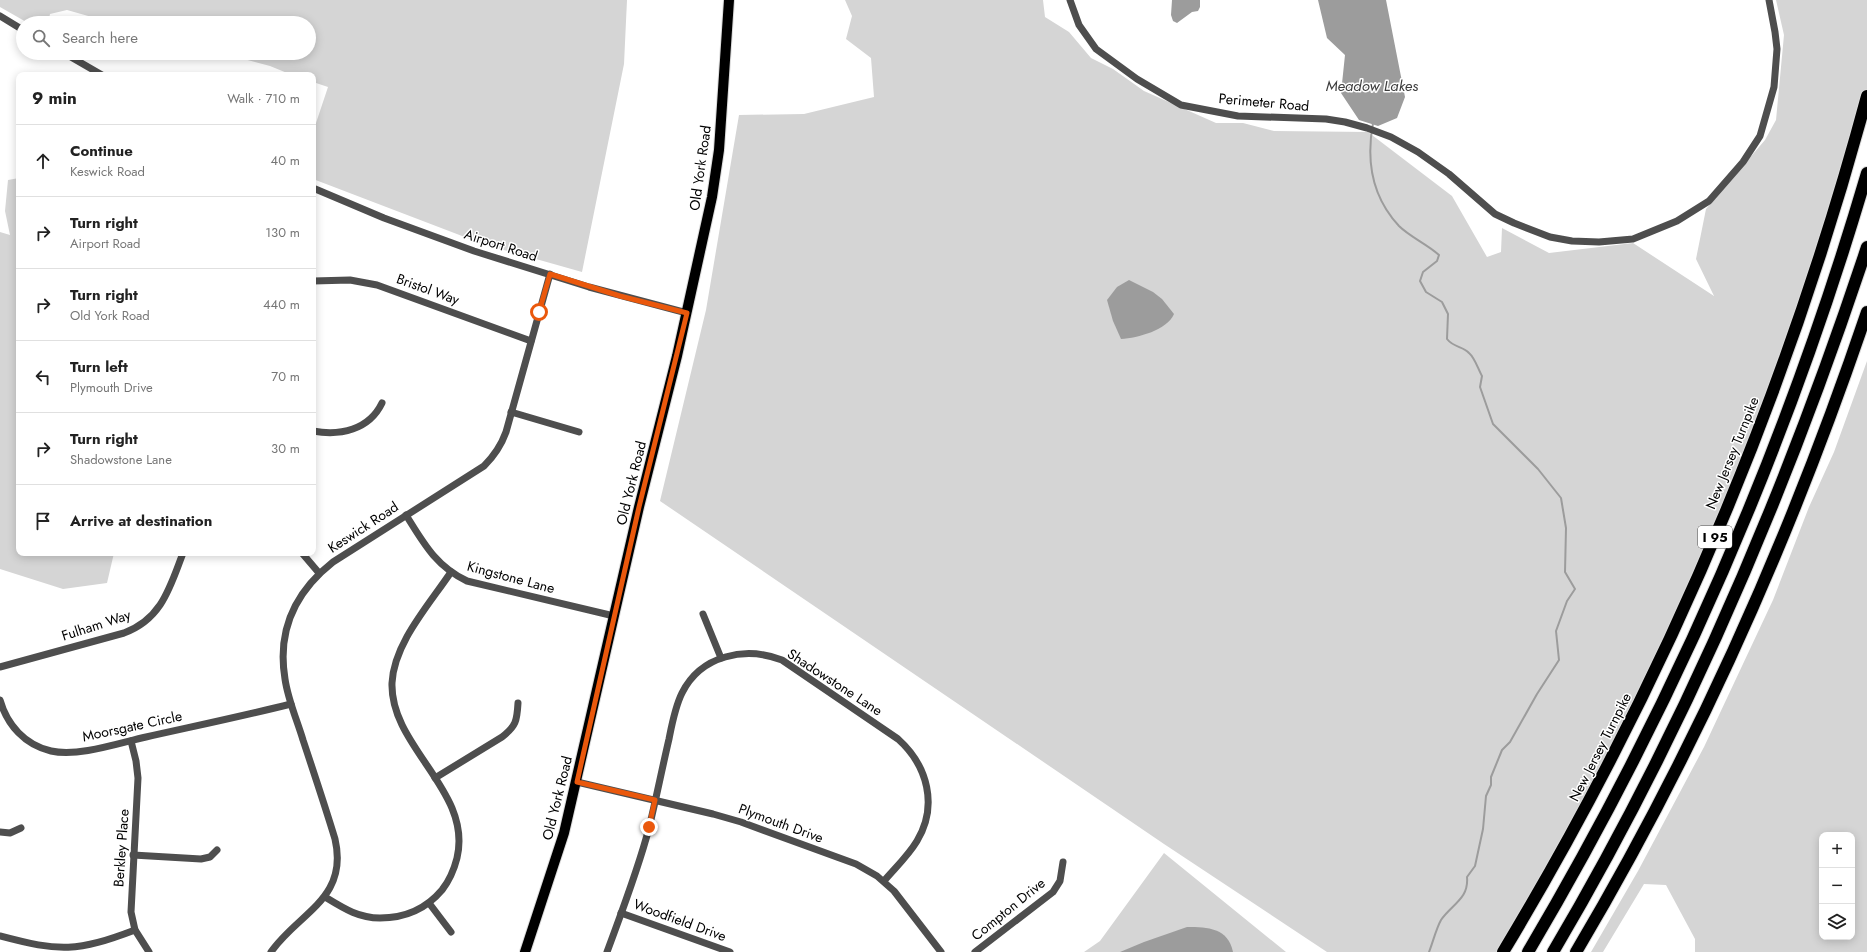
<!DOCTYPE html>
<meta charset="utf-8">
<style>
body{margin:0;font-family:Jost,sans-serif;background:#f2f2f2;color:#222}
.controls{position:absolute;right:12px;bottom:12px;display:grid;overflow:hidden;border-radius:8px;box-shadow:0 2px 10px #0003}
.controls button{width:36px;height:36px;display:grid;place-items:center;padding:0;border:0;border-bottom:1px solid #e0e0e0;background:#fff;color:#222;font:20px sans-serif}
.stop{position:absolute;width:12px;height:12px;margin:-9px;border:3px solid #ea580c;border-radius:50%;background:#fff}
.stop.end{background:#ea580c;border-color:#fff;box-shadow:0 1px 4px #0008}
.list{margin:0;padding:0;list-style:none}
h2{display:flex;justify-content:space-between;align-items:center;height:52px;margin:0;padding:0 16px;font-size:17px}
h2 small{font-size:13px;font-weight:400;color:#767676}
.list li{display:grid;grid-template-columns:26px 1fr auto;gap:12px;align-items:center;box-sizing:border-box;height:72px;padding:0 16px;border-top:1px solid #e0e0e0}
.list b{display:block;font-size:15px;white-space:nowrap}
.list p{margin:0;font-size:13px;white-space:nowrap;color:#767676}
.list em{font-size:13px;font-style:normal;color:#767676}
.icon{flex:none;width:22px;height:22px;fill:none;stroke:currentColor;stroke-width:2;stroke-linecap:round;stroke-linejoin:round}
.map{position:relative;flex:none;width:1867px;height:952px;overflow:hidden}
.search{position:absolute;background:#fff;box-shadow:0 2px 10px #0003;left:16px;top:16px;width:300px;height:44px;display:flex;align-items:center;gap:10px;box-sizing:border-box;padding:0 14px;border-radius:22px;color:#767676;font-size:15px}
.panel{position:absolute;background:#fff;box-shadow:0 2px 10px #0003;left:16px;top:72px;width:300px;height:484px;border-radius:8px}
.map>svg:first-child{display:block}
.green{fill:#d5d5d5;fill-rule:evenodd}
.water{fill:#9c9c9c}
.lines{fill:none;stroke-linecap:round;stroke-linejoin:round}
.stream{stroke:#9c9c9c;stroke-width:2}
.primary-casing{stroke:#dbdbdb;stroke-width:12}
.motorway-casing{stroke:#dbdbdb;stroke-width:14}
.minor{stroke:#4e4e4e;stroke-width:7}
.primary{stroke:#000;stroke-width:10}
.motorway{stroke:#000;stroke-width:12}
.route{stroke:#ea580c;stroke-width:5}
.labels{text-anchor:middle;stroke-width:3;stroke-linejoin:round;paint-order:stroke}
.shield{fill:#fff;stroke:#4c4c4c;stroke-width:1}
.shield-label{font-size:13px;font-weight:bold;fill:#000}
.street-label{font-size:14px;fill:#000;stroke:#fff}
.water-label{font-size:15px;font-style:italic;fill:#3d3d3d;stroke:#fff}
</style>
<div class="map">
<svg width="1867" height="952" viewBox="0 0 1867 952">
<rect width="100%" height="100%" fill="#fff"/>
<g class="green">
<polygon points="0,0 627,0 624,64 582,272 483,244 313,179 313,132 328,87 313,82 313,75 292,75 270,66 221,53 309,53 309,23 113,23 67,10 50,14 48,23 28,23 0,7"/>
<polygon points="845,0 1043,0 1045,17 1069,32 1091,58 1113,69 1144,91 1216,123 1243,123 1274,131 1368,132 1452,196 1487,257 1501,252 1502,228 1549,253 1633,243 1714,296 1696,259 1706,209 1765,140 1776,120 1784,35 1776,0 1867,0 1867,111 1798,336 1745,478 1678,634 1590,811 1509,952 1327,952 1164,844 660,501 706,310 739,115 804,114 874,97 871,58 846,39 852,16"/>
<polygon points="19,178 19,553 114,553 107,583 63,589 0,569 0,232 10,235 5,211 8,180"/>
<path d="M1867 361V952H1695V939L1666 885 1644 884 1603 952H1591L1638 871 1704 747 1773 600 1809 507 1834 452ZM1822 835H1852V937H1822Z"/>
<polygon points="1164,853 1286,952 1084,952 1100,941"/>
</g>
<g class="water">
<polygon points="1172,0 1200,0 1200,7 1198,11 1192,12 1177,23 1173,21 1171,15"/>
<polygon points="1318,0 1386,0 1405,97 1397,118 1378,126 1359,120 1341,93 1345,55 1327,38"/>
<path d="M1129 280 1153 292 1162 299 1174 314C1167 330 1138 338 1121 339L1113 321 1107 300 1117 287Z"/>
<path d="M1187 927C1208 927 1228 928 1233 952H1120L1144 942Z"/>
</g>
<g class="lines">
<path class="stream" d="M1373 123C1366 161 1372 197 1399 226 1410 237 1427 244 1439 255L1437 261 1423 272 1420 281 1426 292 1442 302 1448 314 1447 339C1454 348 1463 346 1469 353 1475 358 1478 369 1482 376L1480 387 1493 424 1538 469 1561 498 1566 528 1565 572 1575 589 1567 601 1556 631 1559 660 1537 694 1510 742 1502 750 1491 777V785L1486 796 1483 829 1475 866 1467 877C1469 899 1452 904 1441 920 1436 929 1433 942 1429 952"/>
<g class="primary-casing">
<polyline id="primary" points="525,952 564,833 639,507 677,356 712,197 719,150 729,0"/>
</g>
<g class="motorway-casing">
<g id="motorway">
<path d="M1503 952C1664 685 1786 397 1867 96"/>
<path d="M1528 952C1673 707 1787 446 1867 173"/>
<path d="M1553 952C1685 729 1786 492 1867 247"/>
<path d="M1576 952C1696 750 1792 534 1867 312"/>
</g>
</g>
<g class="minor">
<polyline points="1070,0 1079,25 1096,49 1137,79 1181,105 1238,116 1326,119 1345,122 1367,128 1391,137 1418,152 1449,174 1495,214 1514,223 1550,237 1572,241 1599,242 1633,239 1677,221 1709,201 1743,162 1760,136 1774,87 1777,49 1775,32 1769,0"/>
<polyline points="0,16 23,30"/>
<polyline points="64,53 102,75"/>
<polyline points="313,188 384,218 474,251 589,287 687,313"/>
<polyline points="313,281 350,280 377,285 531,341"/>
<polyline points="511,412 579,432"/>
<path d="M313 431C340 436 369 430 382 403"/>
<path d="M406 515C424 544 436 566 467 581L614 616"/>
<polyline points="302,553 319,573"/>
<polyline points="703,614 721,658"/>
<path d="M0 667 124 633C162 619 170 587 183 553"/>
<path d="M0 700C7 725 25 745 51 751 79 757 119 743 146 737 195 726 243 716 291 704"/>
<polyline points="131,741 136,761 138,778 131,912 135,930 149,952"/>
<path d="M435 778 502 737C516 726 517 721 518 703"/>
<polyline points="577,782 713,814 741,822 856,864 877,876 894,891 941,952"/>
<polyline points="0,832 10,833 21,828"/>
<polyline points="133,855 201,859 210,857 217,850"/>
<path d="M325 897C343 908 358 918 380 918 404 918 426 909 442 890 449 881 454 870 457 858 473 791 390 747 392 683 394 643 429 605 451 572"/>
<polyline points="429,903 451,932"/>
<polyline points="621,913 730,952"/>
<path d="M0 936C60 952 77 952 135 930"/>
<path d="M271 952C298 913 349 899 335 839 325 806 314 773 303 740 297 720 288 700 285 679 277 631 295 592 333 562L484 466C495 455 501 446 506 432L550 274"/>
<path d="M607 952C622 911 638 870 649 828 656 799 662 769 669 739 672 724 675 707 682 693 701 655 745 646 782 660L898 739C928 766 938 806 917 841 908 856 895 868 884 881"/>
<polyline points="975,952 1053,892 1060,881 1063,862"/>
</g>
<use href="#primary" class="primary"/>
<use href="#motorway" class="motorway"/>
</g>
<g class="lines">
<polyline class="route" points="539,312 550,274 620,296 687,313 639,507 577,782 655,800 649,827"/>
</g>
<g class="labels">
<rect class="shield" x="1698" y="526" width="34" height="22" rx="3"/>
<g class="shield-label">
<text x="1715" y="542">I 95</text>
</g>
<g class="street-label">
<text transform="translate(1264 102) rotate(5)" y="5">Perimeter Road</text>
<text transform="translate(700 168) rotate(-82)" y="5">Old York Road</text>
<text transform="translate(501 245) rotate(18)" y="5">Airport Road</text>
<text transform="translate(428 289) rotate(20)" y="5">Bristol Way</text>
<text transform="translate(1732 453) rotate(-68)" y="5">New Jersey Turnpike</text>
<text transform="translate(631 483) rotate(-76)" y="5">Old York Road</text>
<text transform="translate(363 527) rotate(-33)" y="5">Keswick Road</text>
<text transform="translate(511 577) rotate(15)" y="5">Kingstone Lane</text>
<text transform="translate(96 625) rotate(-18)" y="5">Fulham Way</text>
<text transform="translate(835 682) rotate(33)" y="5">Shadowstone Lane</text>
<text transform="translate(132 726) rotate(-12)" y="5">Moorsgate Circle</text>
<text transform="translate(1600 747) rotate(-63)" y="5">New Jersey Turnpike</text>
<text transform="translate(557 798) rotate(-76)" y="5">Old York Road</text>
<text transform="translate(781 823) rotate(20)" y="5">Plymouth Drive</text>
<text transform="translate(121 848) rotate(-86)" y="5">Berkley Place</text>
<text transform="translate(1008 909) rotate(-39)" y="5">Compton Drive</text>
<text transform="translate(680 920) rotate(20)" y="5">Woodfield Drive</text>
</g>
<g class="water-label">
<text x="1372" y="91">Meadow Lakes</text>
</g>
</g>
</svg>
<div class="controls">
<button>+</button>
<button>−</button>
<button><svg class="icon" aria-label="layers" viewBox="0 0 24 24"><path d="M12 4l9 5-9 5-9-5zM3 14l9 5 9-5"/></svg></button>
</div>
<div class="stop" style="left:539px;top:312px"></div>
<div class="stop end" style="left:649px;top:827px"></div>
<div class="search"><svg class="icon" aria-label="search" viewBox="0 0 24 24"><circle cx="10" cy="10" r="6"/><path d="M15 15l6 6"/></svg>Search here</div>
<section class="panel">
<h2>9 min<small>Walk · 710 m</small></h2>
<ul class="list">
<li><svg class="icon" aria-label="ahead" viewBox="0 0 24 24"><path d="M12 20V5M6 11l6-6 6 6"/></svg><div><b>Continue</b><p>Keswick Road</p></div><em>40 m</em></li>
<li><svg class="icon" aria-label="right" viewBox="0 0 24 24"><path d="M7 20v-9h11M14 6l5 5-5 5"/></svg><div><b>Turn right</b><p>Airport Road</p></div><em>130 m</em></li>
<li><svg class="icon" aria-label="right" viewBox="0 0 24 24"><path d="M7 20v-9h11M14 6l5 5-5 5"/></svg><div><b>Turn right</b><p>Old York Road</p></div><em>440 m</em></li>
<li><svg class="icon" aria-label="left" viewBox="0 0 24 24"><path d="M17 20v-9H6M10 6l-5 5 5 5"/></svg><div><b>Turn left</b><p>Plymouth Drive</p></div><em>70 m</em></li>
<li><svg class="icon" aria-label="right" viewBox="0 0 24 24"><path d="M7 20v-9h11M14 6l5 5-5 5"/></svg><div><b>Turn right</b><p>Shadowstone Lane</p></div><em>30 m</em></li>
<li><svg class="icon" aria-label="arrive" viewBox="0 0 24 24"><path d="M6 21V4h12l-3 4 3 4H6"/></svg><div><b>Arrive at destination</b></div></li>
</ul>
</section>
</div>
